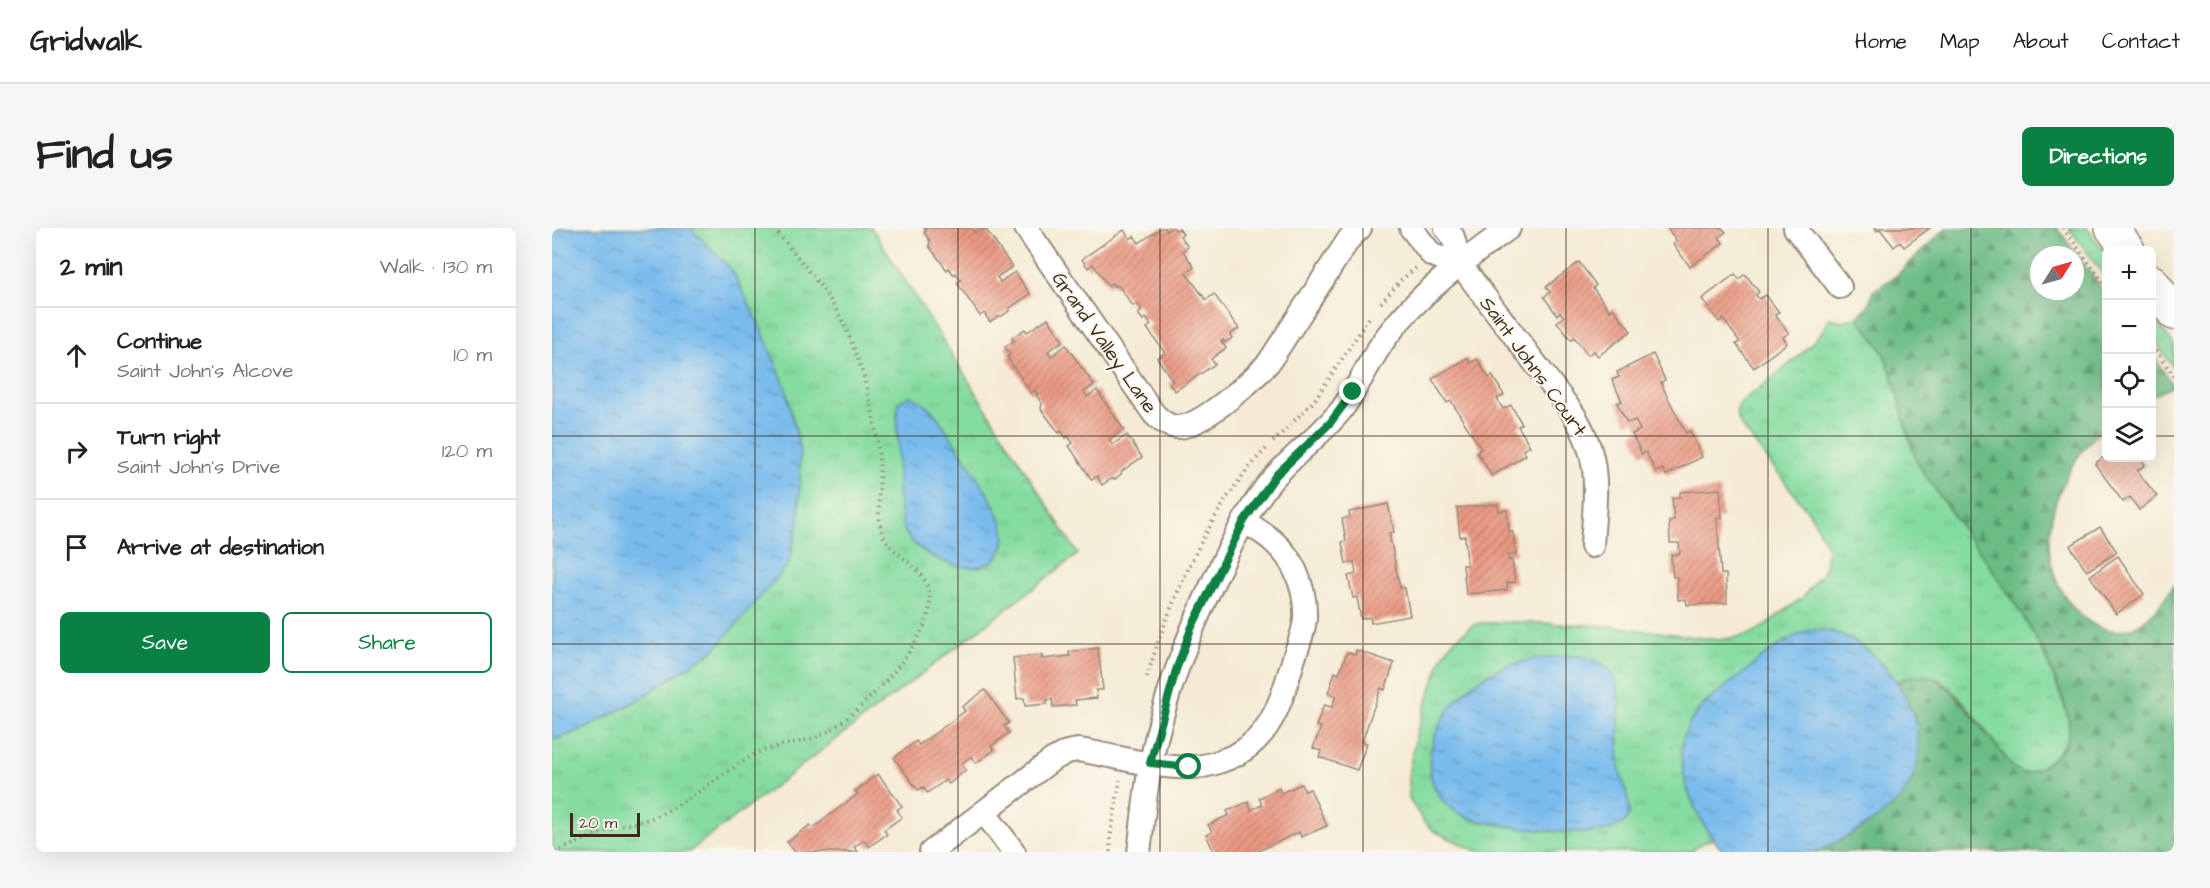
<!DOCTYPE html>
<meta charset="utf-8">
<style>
body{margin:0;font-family:"Architects Daughter",sans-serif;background:#f6f6f6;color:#222}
.controls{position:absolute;right:18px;top:18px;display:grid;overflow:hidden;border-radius:9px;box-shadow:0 6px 24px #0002}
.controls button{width:54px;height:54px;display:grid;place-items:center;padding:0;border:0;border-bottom:2px solid #e0e0e0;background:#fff;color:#222;font:30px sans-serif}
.compass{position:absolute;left:1478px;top:18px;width:54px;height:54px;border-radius:50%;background:#fff;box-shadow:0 6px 24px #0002;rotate:53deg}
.scale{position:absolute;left:18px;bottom:15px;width:70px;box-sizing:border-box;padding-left:6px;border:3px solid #3b2a1e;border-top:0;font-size:16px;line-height:21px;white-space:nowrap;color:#3b2a1e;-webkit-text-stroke:4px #fbf7ec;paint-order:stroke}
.stop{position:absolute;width:18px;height:18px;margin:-14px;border:4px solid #0b8043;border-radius:50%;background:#fff}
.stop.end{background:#0b8043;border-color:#fff;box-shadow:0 2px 6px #0008}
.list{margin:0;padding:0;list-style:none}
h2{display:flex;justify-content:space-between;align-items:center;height:78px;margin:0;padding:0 24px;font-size:26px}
h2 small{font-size:20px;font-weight:400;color:#767676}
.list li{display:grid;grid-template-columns:39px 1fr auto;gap:18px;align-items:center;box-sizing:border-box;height:96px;padding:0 24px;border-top:2px solid #e0e0e0}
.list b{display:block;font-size:22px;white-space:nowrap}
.list p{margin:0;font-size:20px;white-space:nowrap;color:#767676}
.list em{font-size:20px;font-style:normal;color:#767676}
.actions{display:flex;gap:12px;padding:18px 24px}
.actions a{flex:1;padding:14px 0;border:2px solid #0b8043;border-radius:9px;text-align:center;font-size:21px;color:#0b8043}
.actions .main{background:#0b8043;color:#fff}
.icon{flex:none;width:33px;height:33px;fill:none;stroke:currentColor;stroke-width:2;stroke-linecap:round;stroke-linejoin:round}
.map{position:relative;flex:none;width:1622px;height:624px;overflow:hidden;border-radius:9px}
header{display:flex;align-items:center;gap:36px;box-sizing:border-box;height:84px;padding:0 30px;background:#fff;border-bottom:2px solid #e0e0e0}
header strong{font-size:28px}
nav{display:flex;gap:33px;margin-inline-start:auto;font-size:21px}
.intro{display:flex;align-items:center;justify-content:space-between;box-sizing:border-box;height:144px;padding:0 36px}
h1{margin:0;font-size:42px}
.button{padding:15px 27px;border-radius:9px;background:#0b8043;color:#fff;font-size:21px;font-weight:700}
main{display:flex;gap:36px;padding:0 36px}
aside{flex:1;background:#fff;border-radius:9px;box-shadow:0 6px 24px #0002}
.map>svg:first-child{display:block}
.grass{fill:url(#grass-tufts);stroke:#60835f;stroke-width:1.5}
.forest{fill:url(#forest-firs);stroke:#547352;stroke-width:1.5;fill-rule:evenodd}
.water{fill:url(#water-ripples);stroke:#5a7286;stroke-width:1.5}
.building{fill:url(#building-hatch)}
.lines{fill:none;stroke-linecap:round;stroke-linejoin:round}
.street-casing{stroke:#988a7a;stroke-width:26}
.secondary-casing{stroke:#988a7a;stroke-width:36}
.path{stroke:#988a7a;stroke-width:4;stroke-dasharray:1.5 4.5;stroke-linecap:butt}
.street{stroke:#fff;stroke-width:22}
.secondary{stroke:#fff;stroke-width:33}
.route{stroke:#0b8043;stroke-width:8}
.grid{fill:none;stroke:#3b2a1e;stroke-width:1.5;stroke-opacity:0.55}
.labels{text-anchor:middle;stroke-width:4.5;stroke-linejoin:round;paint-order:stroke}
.street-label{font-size:20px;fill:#3b2a1e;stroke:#fbf7ec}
</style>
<header>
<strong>Gridwalk</strong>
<nav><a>Home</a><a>Map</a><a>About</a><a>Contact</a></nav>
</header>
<div class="intro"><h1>Find us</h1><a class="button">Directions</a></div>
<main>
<aside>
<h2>2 min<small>Walk · 130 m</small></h2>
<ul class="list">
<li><svg class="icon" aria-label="ahead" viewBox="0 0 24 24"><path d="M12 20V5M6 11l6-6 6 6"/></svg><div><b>Continue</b><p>Saint John's Alcove</p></div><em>10 m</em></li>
<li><svg class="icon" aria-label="right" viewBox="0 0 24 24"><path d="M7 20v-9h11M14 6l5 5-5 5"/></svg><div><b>Turn right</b><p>Saint John's Drive</p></div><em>120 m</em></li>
<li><svg class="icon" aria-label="arrive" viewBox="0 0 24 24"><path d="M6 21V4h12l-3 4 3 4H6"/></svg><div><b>Arrive at destination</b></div></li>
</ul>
<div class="actions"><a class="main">Save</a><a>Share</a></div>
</aside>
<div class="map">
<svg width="1622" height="624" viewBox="0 0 1622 624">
<defs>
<pattern id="grass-tufts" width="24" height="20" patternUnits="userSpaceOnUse" patternTransform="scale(1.5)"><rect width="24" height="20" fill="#85dca0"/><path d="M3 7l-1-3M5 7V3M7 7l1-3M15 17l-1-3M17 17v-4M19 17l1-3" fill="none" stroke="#74bd89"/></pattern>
<pattern id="forest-firs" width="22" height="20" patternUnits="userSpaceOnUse" patternTransform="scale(1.5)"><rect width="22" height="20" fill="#6cbc86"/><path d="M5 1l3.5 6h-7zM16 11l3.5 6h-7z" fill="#5a996d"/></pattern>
<pattern id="water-ripples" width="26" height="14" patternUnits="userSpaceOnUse" patternTransform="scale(1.5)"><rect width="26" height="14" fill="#78bbed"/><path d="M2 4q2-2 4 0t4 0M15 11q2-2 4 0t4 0" fill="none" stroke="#6498bf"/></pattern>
<pattern id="building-hatch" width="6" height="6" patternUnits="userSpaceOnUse" patternTransform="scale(1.5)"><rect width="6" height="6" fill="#ea9882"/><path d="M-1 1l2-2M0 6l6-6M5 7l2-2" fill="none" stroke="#bf7c6a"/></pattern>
</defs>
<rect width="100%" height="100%" fill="#fbf7ec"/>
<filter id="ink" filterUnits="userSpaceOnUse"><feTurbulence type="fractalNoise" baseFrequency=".0167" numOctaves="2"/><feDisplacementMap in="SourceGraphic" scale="12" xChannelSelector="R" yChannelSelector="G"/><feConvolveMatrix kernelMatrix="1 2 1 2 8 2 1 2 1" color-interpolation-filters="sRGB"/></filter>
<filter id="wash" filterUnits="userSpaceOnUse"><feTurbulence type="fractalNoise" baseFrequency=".008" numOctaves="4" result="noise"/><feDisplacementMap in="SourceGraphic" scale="24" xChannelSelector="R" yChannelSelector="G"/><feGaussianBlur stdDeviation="1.35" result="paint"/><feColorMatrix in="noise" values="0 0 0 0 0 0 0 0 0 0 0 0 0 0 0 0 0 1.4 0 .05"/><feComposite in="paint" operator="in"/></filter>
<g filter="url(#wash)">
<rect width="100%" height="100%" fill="#f5ebd5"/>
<g class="grass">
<polygon points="0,0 320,0 526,326 137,624 0,624"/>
<polygon points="1517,0 1535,0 1554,26 1554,50"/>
<polygon points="1600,87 1622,117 1622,140 1600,110"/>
<path d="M1305 89C1316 102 1327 115 1334 131 1348 164 1351 200 1365 233 1412 311 1479 379 1508 466 1512 477 1518 490 1517 502 1516 514 1507 524 1498 532 1490 540 1478 549 1466 544 1444 523 1407 456 1381 449 1371 446 1353 448 1345 454 1329 431 1306 412 1280 403 1253 418 1226 433 1199 448 1180 459 1155 468 1143 487 1116 526 1137 576 1161 611L1148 616 1139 624H926L882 603 871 593 857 570V542L865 503 890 429 899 415 921 397 929 395 964 394 1058 398 1167 412 1196 407 1208 401 1251 369 1270 345 1274 335 1275 318 1258 286 1190 199C1187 194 1183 188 1185 182 1187 173 1198 167 1205 162 1226 145 1268 115 1277 90L1289 93Z"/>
</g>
<g class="forest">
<path d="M1394 0H1505L1554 66V198C1519 227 1492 282 1498 328 1502 363 1536 413 1576 401 1598 394 1610 375 1622 357V624H1262L1311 599 1341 578 1364 496 1355 472 1345 454 1354 449 1373 447 1381 449 1392 456 1408 472 1460 538 1472 546C1491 542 1517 522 1517 501 1518 487 1511 473 1507 461 1476 376 1411 310 1365 233 1351 200 1348 164 1334 131 1327 115 1316 102 1305 89L1316 78 1321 63 1345 47ZM1487 27H1523V63H1487Z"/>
<polygon points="1600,126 1622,158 1600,168"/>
</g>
<g class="water">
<polygon points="0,0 138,0 180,42 208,98 233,158 248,221 247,294 236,337 163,421 89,470 35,500 0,513"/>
<path d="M357 168C381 174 394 203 408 223 420 241 459 295 452 316 439 360 371 333 354 306 343 288 347 213 345 188L347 175Z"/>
<path d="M1258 402C1321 398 1382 484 1363 544 1353 577 1321 594 1292 610 1283 615 1273 621 1263 624 1255 624 1244 624 1236 624 1215 624 1193 624 1172 624 1146 597 1116 534 1136 498 1147 476 1170 462 1189 447 1210 429 1231 411 1258 402Z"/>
<path d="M1017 428C1086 428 1063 490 1067 536 1068 550 1082 577 1076 589 1070 600 1057 603 1045 604 1017 606 929 599 906 585 846 546 892 467 942 443 965 432 991 429 1017 428Z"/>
</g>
<g id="blocks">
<g class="building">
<polygon points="372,0 420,0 423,5 433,0 460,39 445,49 448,54 463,44 478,66 458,80 457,83 450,88 447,88 438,94 432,85 428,88 405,55 409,52 404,45 402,47 397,40 395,42 377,18 378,13 372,4 374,3"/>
<polygon points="609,0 613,0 615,3 619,0 622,0 624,2 627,1 631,6 628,8 636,19 631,23 642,39 634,45 654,72 662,66 687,101 678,106 680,110 673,115 671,112 669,113 674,120 659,131 663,136 623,163 617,156 621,153 605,130 613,125 595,100 599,97 594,90 591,92 586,86 590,83 585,75 581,78 566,57 563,59 560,55 556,58 541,36 536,40 530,31 572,2 578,11 582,8 587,15"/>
<polygon points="1115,0 1170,0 1174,4 1167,9 1171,15 1138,39 1121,16 1125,13"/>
<polygon points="1323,0 1378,0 1352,19 1348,14 1342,19 1328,1 1325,3"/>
<polygon points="1027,34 1044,57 1041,60 1058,83 1061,80 1079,103 1046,128 1042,123 1036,127 1022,109 1019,112 1005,94 1012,89 1008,84 1005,87 992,69 998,64 994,59"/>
<polygon points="1183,46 1187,51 1193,46 1207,64 1204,67 1207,71 1214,67 1227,84 1223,87 1237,105 1231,109 1235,115 1202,140 1184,116 1188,114 1171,91 1167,94 1150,71"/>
<polygon points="496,90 511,113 496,123 499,128 514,117 542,157 532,164 535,169 545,162 572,202 557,212 560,217 575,207 590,229 570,243 569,246 563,251 559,251 550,257 545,248 540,252 517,218 521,215 516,208 514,210 509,203 507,205 489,181 490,176 484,167 486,166 483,162 479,165 455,129 458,127 453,119 462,113 460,110 473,101 475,104"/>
<polygon points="1101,126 1113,152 1109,154 1114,166 1134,205 1138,203 1150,229 1114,247 1111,241 1104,244 1094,224 1090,226 1080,206 1088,202 1083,192 1075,195 1065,175 1070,173 1060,152 1067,149 1065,144"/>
<polygon points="915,130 918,135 925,131 937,150 940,147 952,167 945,171 951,181 959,177 970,196 966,198 978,218 971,222 974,227 940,248 925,224 929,221 899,173 895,175 880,151"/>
<polygon points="1554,227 1554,230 1588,230 1593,237 1585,243 1605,268 1587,282 1578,269 1571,274 1543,236"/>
<polygon points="1168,261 1170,290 1165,290 1169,346 1174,346 1175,375 1135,377 1134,371 1126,372 1125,349 1121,349 1119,327 1128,326 1127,315 1118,315 1117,293 1122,292 1120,270 1128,269 1128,264"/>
<polygon points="836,276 842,304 837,305 848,360 853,360 858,388 819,395 818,389 809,391 805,369 801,370 796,348 804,346 802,334 794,336 790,314 794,313 790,291 798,289 797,284"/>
<polygon points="946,276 947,283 955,282 957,304 961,304 964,326 956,327 957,333 960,332 963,354 955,355 955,362 914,366 911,337 915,337 913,308 908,309 905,280"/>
<polygon points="1548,299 1565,324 1535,343 1518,318"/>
<polygon points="1566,328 1592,366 1564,386 1538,348"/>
<polygon points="546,420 551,462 544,462 545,470 523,472 524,477 501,479 500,471 495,472 495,476 473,478 472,470 465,471 461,430 490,427 490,431 518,428 517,424"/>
<polygon points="804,422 842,435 833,462 829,460 819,487 810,514 815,515 805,542 767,529 769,523 761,520 769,499 764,498 772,477 780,479 784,468 776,465 783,444 787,446 795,424 803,427"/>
<polygon points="433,462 457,495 452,498 457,505 439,518 442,522 424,535 419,528 409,536 414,542 397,556 394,552 375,565 371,559 366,562 342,530 364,513 367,517 413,483 410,479"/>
<polygon points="326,546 350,578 345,582 350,589 332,602 335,606 317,619 312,612 302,619 306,624 243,624 235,614 258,597 261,600 283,583 306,566 303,563"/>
<polygon points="749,556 753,563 758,561 775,598 749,609 747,604 704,624 662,624 654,607 660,604 656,597 677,587 675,583 696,574 699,582 710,577 707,570 727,560 729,565"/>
</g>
</g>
</g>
<g filter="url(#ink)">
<use href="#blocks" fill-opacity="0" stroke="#988a7a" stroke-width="1.5"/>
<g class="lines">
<g class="street-casing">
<g id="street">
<path d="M474 0 602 186C608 192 616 199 626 199 649 199 701 152 717 134L797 11 808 0"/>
<polyline points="859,0 880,27 908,36"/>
<path d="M894 0 901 9 908 36 1020 184C1051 231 1043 265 1040 318"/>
<polyline points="1243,0 1288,59"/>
<polyline points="432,584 462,624"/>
<path d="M379 624 500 532 515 524 526 522C569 528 628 550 669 533 682 529 695 521 704 512 726 490 733 459 742 430 746 417 752 404 753 391 754 374 750 357 743 342 732 318 713 306 692 293"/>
<path d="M587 624C591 594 593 563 599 534 612 468 636 406 665 346 679 316 694 286 714 259 736 230 767 210 790 181 807 158 818 131 835 108 868 64 913 32 957 0"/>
</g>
</g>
<g class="secondary-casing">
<g id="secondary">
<polyline points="1560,0 1576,22"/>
<polyline points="1600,54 1622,85"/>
</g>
</g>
<g class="path">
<polyline points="1511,0 1554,58"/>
<polyline points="829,75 849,52 864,40"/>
<polyline points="1600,118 1622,148"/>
<polyline points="721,214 762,173 817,90"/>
<path d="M595 449C616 377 661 272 716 219"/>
<path d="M3 624C23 616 42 607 62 600 75 596 89 594 102 589 136 575 166 548 198 529 219 516 245 517 267 508 303 493 377 415 378 376 378 330 332 333 328 295 325 274 329 252 327 231 324 183 305 112 278 72 261 46 241 24 222 0"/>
<polyline points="558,624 559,605 568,552"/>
</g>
<use href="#street" class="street"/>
<use href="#secondary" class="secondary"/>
</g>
</g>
<g class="lines" filter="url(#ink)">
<polyline class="route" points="637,539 598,535 624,442 639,401 692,293 724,247 778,195 801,164"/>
</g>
<path class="grid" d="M203 0V624M406 0V624M608 0V624M811 0V624M1014 0V624M1216 0V624M1419 0V624M0 208H1554M1600 208H1622M0 416H1622"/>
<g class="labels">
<g class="street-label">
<text transform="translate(553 114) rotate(55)" y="7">Grand Valley Lane</text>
<text transform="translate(982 138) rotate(54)" y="7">Saint Johns Court</text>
</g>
</g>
</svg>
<div class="controls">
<button>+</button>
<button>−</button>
<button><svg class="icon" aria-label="locate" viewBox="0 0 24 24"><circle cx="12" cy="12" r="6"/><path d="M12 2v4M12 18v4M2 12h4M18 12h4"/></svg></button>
<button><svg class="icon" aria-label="layers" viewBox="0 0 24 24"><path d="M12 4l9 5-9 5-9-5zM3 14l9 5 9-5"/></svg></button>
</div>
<svg class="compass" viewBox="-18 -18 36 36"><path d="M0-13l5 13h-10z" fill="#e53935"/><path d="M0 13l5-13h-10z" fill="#767676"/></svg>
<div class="scale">20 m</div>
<div class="stop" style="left:637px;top:539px"></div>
<div class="stop end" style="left:801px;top:164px"></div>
</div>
</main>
